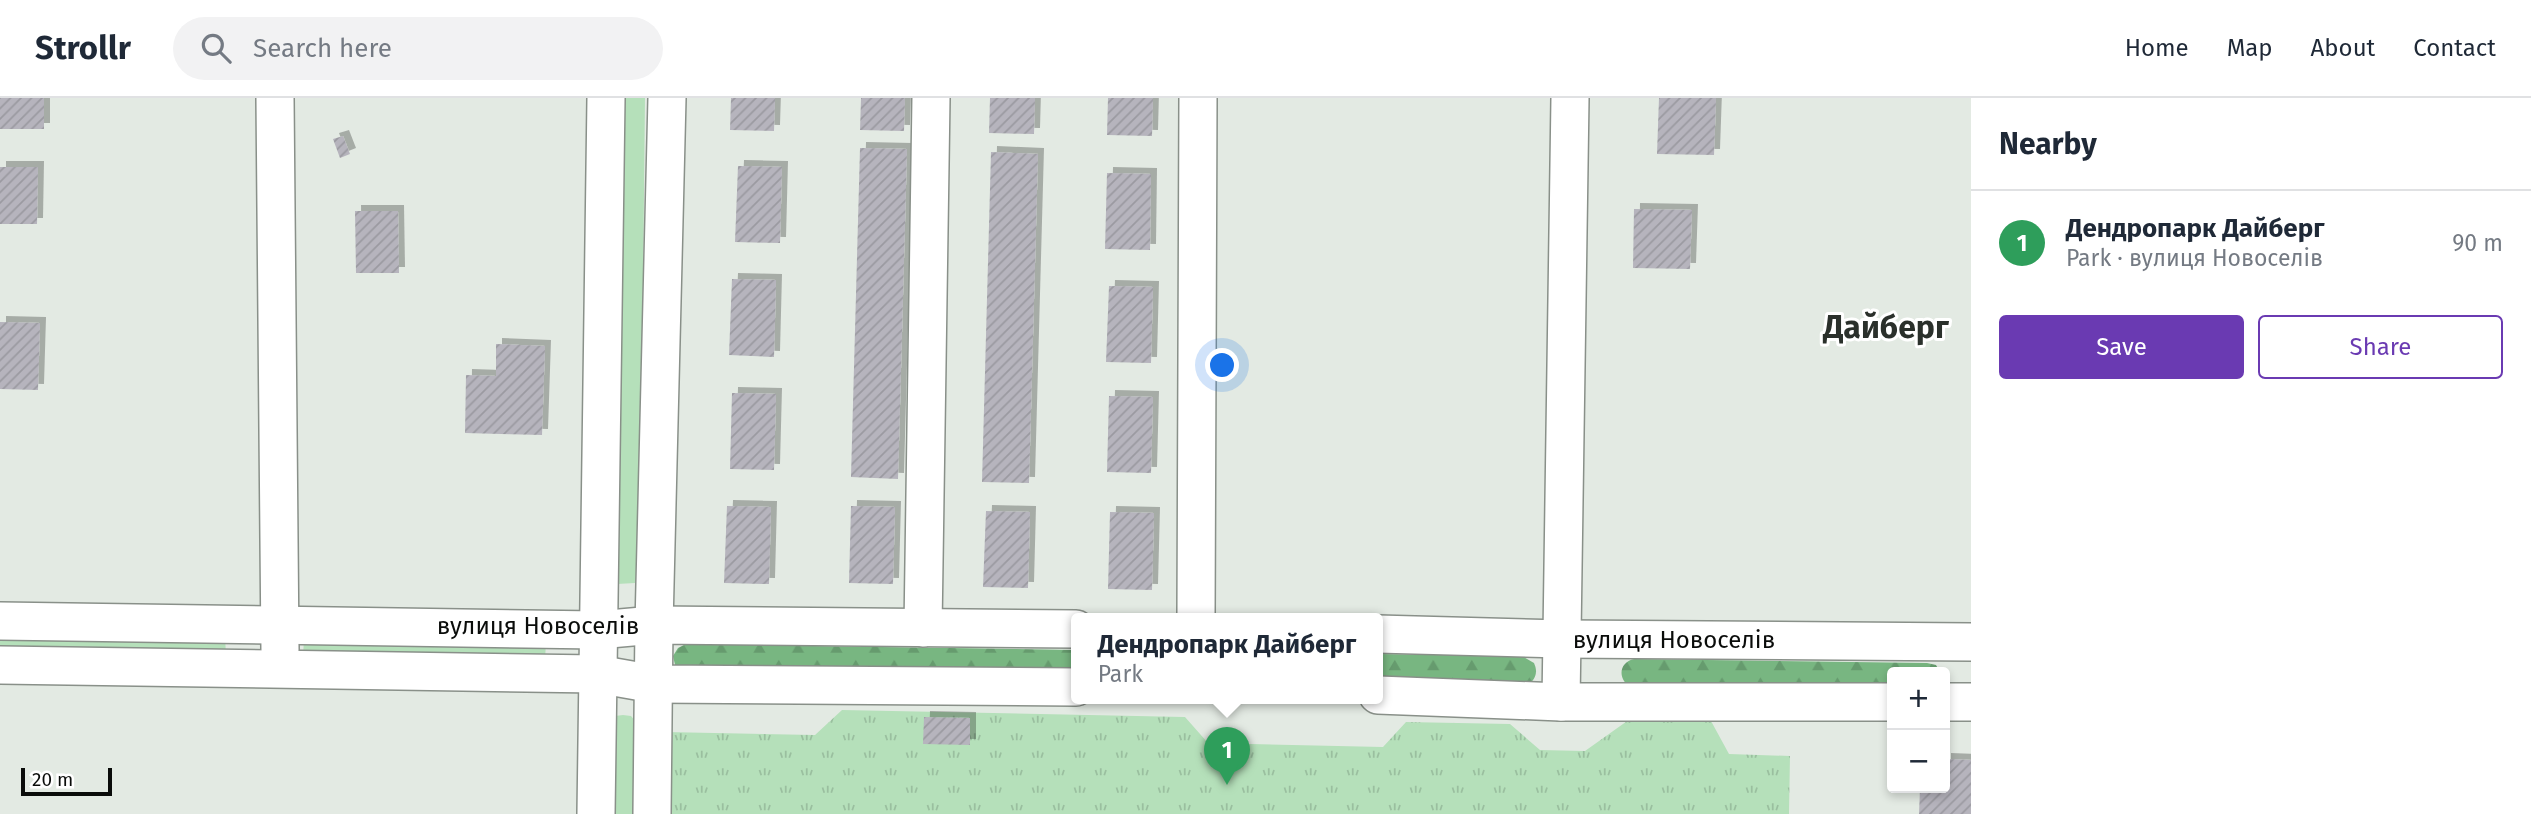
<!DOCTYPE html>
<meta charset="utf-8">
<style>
body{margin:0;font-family:"Fira Sans",sans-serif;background:#f2f2f3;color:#1f2937}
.controls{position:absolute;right:21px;bottom:21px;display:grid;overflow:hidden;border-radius:7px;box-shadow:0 4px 10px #0003}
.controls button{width:63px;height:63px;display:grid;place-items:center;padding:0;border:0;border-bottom:2px solid #e0e1e3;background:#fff;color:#1f2937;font:35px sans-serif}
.scale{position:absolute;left:21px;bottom:18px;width:91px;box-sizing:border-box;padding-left:7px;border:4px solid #0a0c0a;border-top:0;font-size:19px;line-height:24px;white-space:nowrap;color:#0a0c0a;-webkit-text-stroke:5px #fff;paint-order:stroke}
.you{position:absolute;left:1223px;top:268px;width:24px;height:24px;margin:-18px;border:5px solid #fff;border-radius:50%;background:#1a73e8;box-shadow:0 0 0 10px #1a73e833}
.badge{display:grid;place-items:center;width:46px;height:46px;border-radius:50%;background:#6a3ab2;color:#fff;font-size:23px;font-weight:700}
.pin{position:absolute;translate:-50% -58px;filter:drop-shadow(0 2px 4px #0008)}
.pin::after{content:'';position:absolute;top:37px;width:24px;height:21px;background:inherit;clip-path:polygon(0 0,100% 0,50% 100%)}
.popup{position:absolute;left:1071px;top:515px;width:312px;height:91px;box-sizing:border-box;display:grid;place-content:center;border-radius:7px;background:#fff;filter:drop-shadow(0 2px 5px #0005);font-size:23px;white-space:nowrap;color:#747a83}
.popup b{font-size:26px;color:#1f2937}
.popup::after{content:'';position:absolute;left:50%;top:100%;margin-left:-14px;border:14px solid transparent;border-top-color:#fff}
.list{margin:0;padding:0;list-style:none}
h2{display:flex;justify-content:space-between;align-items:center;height:91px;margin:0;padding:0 28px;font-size:30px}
h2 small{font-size:23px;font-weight:400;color:#747a83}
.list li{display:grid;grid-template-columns:46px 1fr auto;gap:21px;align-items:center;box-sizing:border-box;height:105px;padding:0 28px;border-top:2px solid #e0e1e3}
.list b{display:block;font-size:26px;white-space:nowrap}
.list p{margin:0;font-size:23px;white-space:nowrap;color:#747a83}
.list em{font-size:23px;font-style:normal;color:#747a83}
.actions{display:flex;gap:14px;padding:21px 28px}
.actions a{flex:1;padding:16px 0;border:2px solid #6a3ab2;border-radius:7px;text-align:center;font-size:24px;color:#6a3ab2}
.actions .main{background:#6a3ab2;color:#fff}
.icon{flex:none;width:38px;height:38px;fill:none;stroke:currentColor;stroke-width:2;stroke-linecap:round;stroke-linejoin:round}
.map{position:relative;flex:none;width:1971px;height:716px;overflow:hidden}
header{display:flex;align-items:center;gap:42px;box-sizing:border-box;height:98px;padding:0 35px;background:#fff;border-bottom:2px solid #e0e1e3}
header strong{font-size:33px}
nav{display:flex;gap:38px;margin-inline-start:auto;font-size:24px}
.search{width:490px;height:63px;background:#f2f2f3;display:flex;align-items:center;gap:18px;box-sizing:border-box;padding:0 24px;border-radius:38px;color:#747a83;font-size:26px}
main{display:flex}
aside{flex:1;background:#fff}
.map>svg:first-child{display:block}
.green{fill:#b5e0ba}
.forest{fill:url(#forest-firs)}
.park{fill:url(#park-tufts)}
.building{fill:url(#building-hatch);filter:url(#shadow)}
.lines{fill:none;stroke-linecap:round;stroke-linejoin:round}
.minor-casing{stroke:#899089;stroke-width:40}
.minor{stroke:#fff;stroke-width:37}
.labels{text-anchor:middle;stroke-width:6;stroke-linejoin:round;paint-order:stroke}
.street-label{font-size:24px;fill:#0a0c0a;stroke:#fff}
.district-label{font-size:32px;font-weight:bold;fill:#2a302b;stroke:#fff}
</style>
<header>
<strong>Strollr</strong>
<div class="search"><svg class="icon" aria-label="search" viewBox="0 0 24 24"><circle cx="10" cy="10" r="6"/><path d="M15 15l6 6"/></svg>Search here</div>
<nav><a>Home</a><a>Map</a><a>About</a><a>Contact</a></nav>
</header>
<main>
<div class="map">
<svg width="1971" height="716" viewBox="0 0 1971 716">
<defs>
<pattern id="forest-firs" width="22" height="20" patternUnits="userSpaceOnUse" patternTransform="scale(1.75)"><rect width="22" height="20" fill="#78b681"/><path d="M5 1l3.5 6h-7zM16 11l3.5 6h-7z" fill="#669b6e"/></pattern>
<pattern id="park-tufts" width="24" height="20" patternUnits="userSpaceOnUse" patternTransform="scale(1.75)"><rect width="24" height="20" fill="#b5e0ba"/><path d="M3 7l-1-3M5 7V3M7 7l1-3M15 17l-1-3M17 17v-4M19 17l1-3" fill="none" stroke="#9abf9f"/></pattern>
<pattern id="building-hatch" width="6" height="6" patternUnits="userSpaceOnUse" patternTransform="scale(1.75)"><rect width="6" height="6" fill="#b6b4bd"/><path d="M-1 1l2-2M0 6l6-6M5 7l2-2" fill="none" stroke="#9b9aa1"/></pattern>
<filter id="shadow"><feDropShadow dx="6" dy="-6" stdDeviation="0" flood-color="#0004"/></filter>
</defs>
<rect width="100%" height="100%" fill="#e3eae3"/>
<g class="green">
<polygon points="618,0 645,0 640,478 635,485 617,486"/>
<polygon points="0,538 225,541 226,555 0,552"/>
<polygon points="304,543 546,545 545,561 303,557"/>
<polygon points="623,617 631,618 636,624 635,716 608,716 615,618"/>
</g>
<g class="forest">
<polygon points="686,546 1076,552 1076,582 676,571 673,558 678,550"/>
<path d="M1378 556 1522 558 1534 565C1538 574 1536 581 1528 587L1378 586Z"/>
<path d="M1634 561 1927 565 1936 567 1940 574H1892V593L1629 588C1617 579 1620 564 1634 561Z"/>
</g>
<polygon class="park" points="842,612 1185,619 1208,645 1383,649 1406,624 1510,626 1540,652 1585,653 1630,621 1711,623 1729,656 1790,658 1789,716 664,716 665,634 815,637"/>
<g class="building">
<rect x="0" y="0" width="44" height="31"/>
<polygon points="731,0 775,0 774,33 730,32"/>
<polygon points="861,0 905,0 904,33 860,32"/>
<polygon points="990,0 1035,0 1034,36 989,35"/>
<polygon points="1108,0 1153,0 1152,38 1107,37"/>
<polygon points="1659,0 1716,0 1714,57 1657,56"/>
<polygon points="343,38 350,56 340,60 333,41"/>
<polygon points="860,50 907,51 898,381 851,379"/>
<polygon points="991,54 1038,56 1029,385 982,384"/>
<polygon points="738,68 782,69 780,145 735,144"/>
<polygon points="0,69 38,69 37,126 0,126"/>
<polygon points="1107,75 1151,76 1150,152 1105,151"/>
<polygon points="1634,111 1692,112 1690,171 1633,170"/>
<polygon points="355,113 398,113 399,175 356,175"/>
<polygon points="732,181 776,182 774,259 729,257"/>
<polygon points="1109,188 1153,189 1151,265 1106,264"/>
<polygon points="0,224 40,225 38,292 0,291"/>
<polygon points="496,246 545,248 542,337 465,335 466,277 496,278"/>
<polygon points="732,295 776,296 774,372 730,371"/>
<polygon points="1109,298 1153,299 1151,375 1107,374"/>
<polygon points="727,408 771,409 769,486 724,485"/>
<polygon points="851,408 895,409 893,486 849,485"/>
<polygon points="986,413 1030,414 1028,490 983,489"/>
<polygon points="1110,414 1154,415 1152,492 1108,491"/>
<polygon points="924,619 970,620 970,647 923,646"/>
<polygon points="1945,661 1971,662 1971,716 1919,716 1920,690 1945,690"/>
</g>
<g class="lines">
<g class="minor-casing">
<g id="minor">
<polyline points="275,0 280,552"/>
<polyline points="1196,521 1198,0"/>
<polyline points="0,523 598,532 654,527 1076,531"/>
<polyline points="923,530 931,0"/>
<polyline points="1378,536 1562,541 1971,544"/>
<polyline points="0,567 597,576 654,586 1076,589"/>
<polyline points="1378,597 1561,604 1892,604"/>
<polyline points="1561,604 1570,0"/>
<polyline points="1945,604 1971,604"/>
<polyline points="596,716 606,0"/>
<polyline points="652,716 654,527 667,0"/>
</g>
</g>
<use href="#minor" class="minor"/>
</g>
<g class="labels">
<g class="street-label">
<text x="538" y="536">вулиця Новоселів</text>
<text x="1674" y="550">вулиця Новоселів</text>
</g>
<g class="district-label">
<text x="1886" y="240">Дайберг</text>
</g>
</g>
</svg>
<div class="controls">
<button>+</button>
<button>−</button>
</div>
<div class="scale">20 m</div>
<div class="you"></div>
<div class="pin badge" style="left:1227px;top:687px;background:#2e9e5b">1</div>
<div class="popup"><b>Дендропарк Дайберг</b>Park</div>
</div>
<aside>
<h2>Nearby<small></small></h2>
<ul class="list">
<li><span class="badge" style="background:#2e9e5b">1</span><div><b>Дендропарк Дайберг</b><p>Park · вулиця Новоселів</p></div><em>90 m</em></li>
</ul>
<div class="actions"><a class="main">Save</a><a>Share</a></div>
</aside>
</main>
